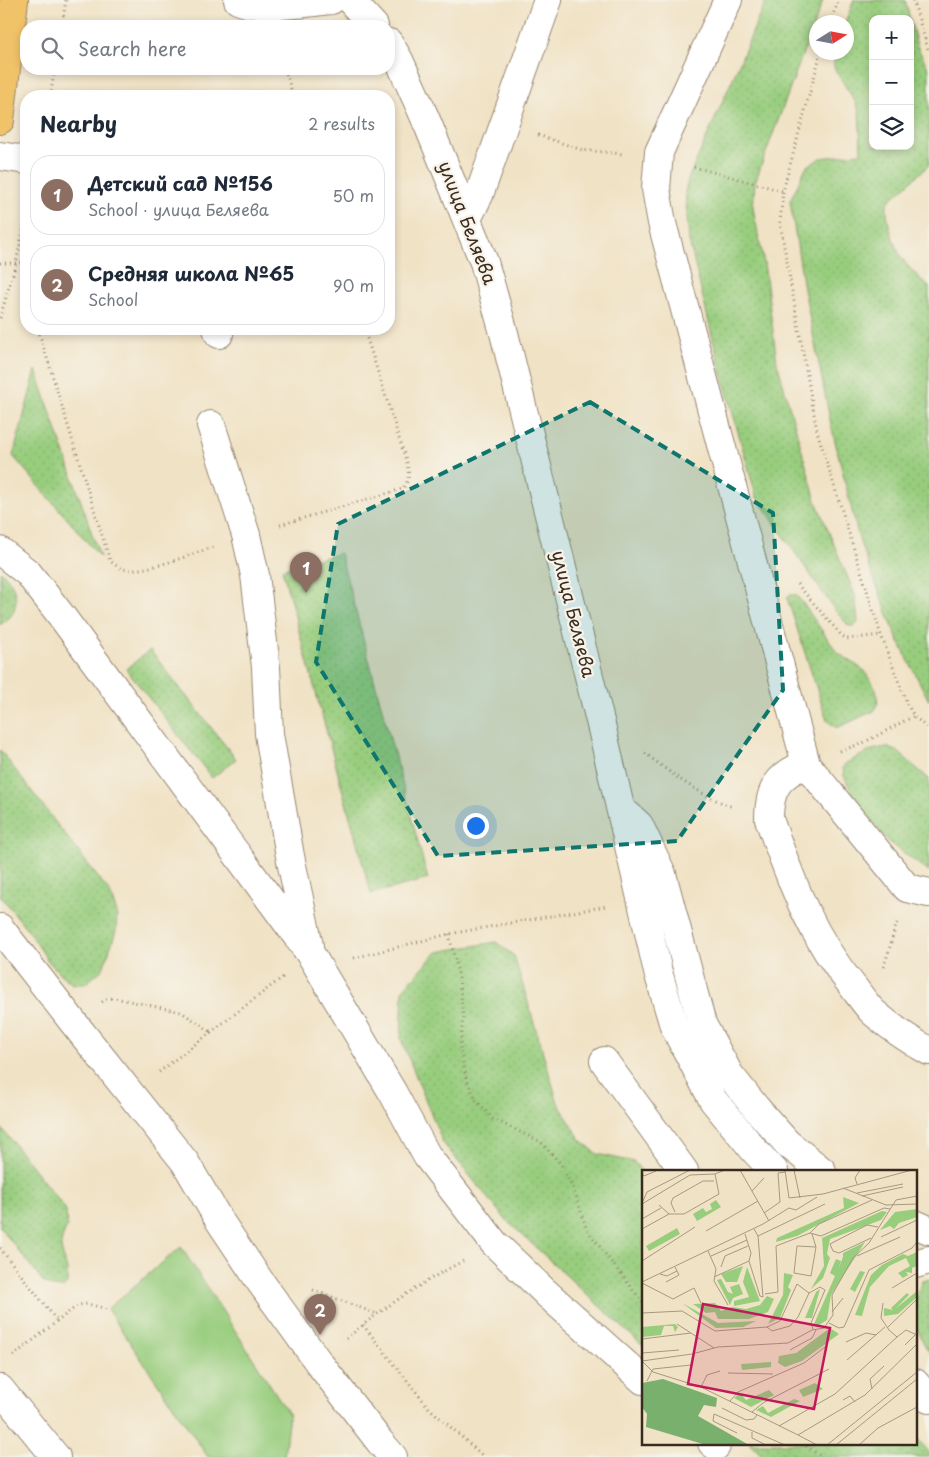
<!DOCTYPE html>
<meta charset="utf-8">
<style>
body{margin:0;font-family:"Playpen Sans",sans-serif;background:#f2f2f3;color:#1f2937}
.controls{position:absolute;right:15px;top:15px;display:grid;overflow:hidden;border-radius:10px;box-shadow:0 2px 8px #0003}
.controls button{width:45px;height:45px;display:grid;place-items:center;padding:0;border:0;border-bottom:1px solid #e0e1e3;background:#fff;color:#1f2937;font:25px sans-serif}
.compass{position:absolute;left:809px;top:15px;width:45px;height:45px;border-radius:50%;background:#fff;box-shadow:0 2px 8px #0003;rotate:79deg}
.you{position:absolute;left:475px;top:825px;width:18px;height:18px;margin:-12px;border:4px solid #fff;border-radius:50%;background:#1a73e8;box-shadow:0 0 0 8px #1a73e833}
.badge{display:grid;place-items:center;width:32px;height:32px;border-radius:50%;background:#c8321e;color:#fff;font-size:16px;font-weight:700}
.pin{position:absolute;translate:-50% -41px;filter:drop-shadow(0 1px 2px #0008)}
.pin::after{content:'';position:absolute;top:26px;width:18px;height:15px;background:inherit;clip-path:polygon(0 0,100% 0,50% 100%)}
.list{margin:0;padding:0;list-style:none}
h2{display:flex;justify-content:space-between;align-items:center;height:65px;margin:0;padding:0 20px;font-size:21px}
h2 small{font-size:16px;font-weight:400;color:#747a83}
.list li{display:grid;grid-template-columns:32px 1fr auto;gap:15px;align-items:center;box-sizing:border-box;height:80px;margin:0 10px 10px;padding:0 10px;border:1px solid #e0e1e3;border-radius:20px}
.list b{display:block;font-size:19px;white-space:nowrap}
.list p{margin:0;font-size:16px;white-space:nowrap;color:#747a83}
.list em{font-size:16px;font-style:normal;color:#747a83}
.icon{flex:none;width:28px;height:28px;fill:none;stroke:currentColor;stroke-width:2;stroke-linecap:round;stroke-linejoin:round}
.map{position:relative;flex:none;width:929px;height:1457px;overflow:hidden}
.search{position:absolute;background:#fff;box-shadow:0 2px 8px #0003;left:20px;top:20px;width:375px;height:55px;display:flex;align-items:center;gap:12px;box-sizing:border-box;padding:0 18px;border-radius:20px;color:#747a83;font-size:19px}
.panel{position:absolute;background:#fff;box-shadow:0 2px 8px #0003;left:20px;top:90px;width:375px;height:245px;border-radius:20px}
.map>svg:first-child{display:block}
.grass{fill:url(#grass-dots);stroke:#6a7c4e}
.garden{fill:#98cd7e;stroke:#6a7c4e}
.lines{fill:none;stroke-linecap:round;stroke-linejoin:round}
.minor-casing{stroke:#968672;stroke-width:30}
.major-casing{stroke:#968672;stroke-width:30}
.path{stroke:#968672;stroke-width:3;stroke-dasharray:1 4;stroke-linecap:butt}
.minor{stroke:#fff;stroke-width:28}
.major{stroke:#f0c369;stroke-width:28}
.marked{fill:#0f766e;fill-opacity:0.2;stroke:#0f766e;stroke-width:4;stroke-dasharray:10 6;stroke-linejoin:round}
.labels{text-anchor:middle;stroke-width:4.5;stroke-linejoin:round;paint-order:stroke}
.street-label{font-size:18px;fill:#3b2a1e;stroke:#f7f3e8}
.inset-road{fill:none;stroke:#a89882;stroke-width:1}
.view{fill:#c2185b;fill-opacity:0.15;stroke:#c2185b;stroke-width:2.5}
.inset-edge{fill:none;stroke:#3b2a1e;stroke-width:2.5}
</style>
<div class="map">
<svg width="929" height="1457" viewBox="0 0 929 1457">
<defs>
<pattern id="grass-dots" width="8" height="8" patternUnits="userSpaceOnUse" patternTransform="scale(1.25)"><rect width="8" height="8" fill="#98cd7e"/><path d="M2 2h.1M6 6h.1" fill="none" stroke="#84b06c" stroke-width="1.8" stroke-linecap="round"/></pattern>
</defs>
<rect width="100%" height="100%" fill="#f7f3e8"/>
<filter id="ink" filterUnits="userSpaceOnUse"><feTurbulence type="fractalNoise" baseFrequency=".02" numOctaves="2"/><feDisplacementMap in="SourceGraphic" scale="10" xChannelSelector="R" yChannelSelector="G"/><feConvolveMatrix kernelMatrix="1 2 1 2 8 2 1 2 1" color-interpolation-filters="sRGB"/></filter>
<filter id="wash" filterUnits="userSpaceOnUse"><feTurbulence type="fractalNoise" baseFrequency=".0096" numOctaves="4" result="noise"/><feDisplacementMap in="SourceGraphic" scale="20" xChannelSelector="R" yChannelSelector="G"/><feGaussianBlur stdDeviation="1.12" result="paint"/><feColorMatrix in="noise" values="0 0 0 0 0 0 0 0 0 0 0 0 0 0 0 0 0 1.4 0 .05"/><feComposite in="paint" operator="in"/></filter>
<g filter="url(#wash)">
<rect width="100%" height="100%" fill="#f0e2c5"/>
<g class="grass">
<polygon points="766,0 823,0 755,182 753,208 764,263 777,362 816,501 855,595 858,621 857,624 853,626 849,626 834,609 756,496 719,364 689,241 685,191 689,177 737,69"/>
<path d="M854 0H905L910 19H873V146H910V19L917 46 929 70V165L888 202C883 213 895 248 902 258 909 269 920 278 929 287V701L897 638 860 543 831 425 804 289 790 201 806 167 821 158 860 153 861 151 859 112 856 103 834 68V53L846 52 845 22Z"/>
<polygon points="36,370 100,557 13,456"/>
<polygon points="340,553 428,879 371,894 282,569"/>
<path d="M0 571C13 581 21 598 12 614 10 618 4 622 0 625Z"/>
<polygon points="790,595 796,595 802,602 837,652 865,671 876,689 878,704 874,711 839,727 835,727 827,720 787,598 788,596"/>
<polygon points="150,650 236,759 212,778 126,669"/>
<polygon points="886,747 897,751 929,779 929,872 888,841 854,797 844,776 843,767 846,763 872,750"/>
<polygon points="0,750 110,893 117,913 116,931 103,969 85,984 73,984 61,975 49,962 27,929 0,895"/>
<polygon points="496,942 514,956 558,1103 580,1139 597,1154 634,1162 643,1173 643,1346 506,1220 443,1143 401,1039 403,989 437,952"/>
<polygon points="0,1126 66,1210 67,1227 62,1238 61,1248 67,1270 67,1284 63,1288 52,1287 44,1283 0,1227"/>
<path d="M929 1279V1352C913 1327 910 1308 922 1281Z"/>
<polygon points="915,1436 929,1452 929,1457 764,1457 749,1443 915,1443"/>
</g>
<polygon class="garden" points="181,1247 289,1414 284,1457 208,1457 107,1309"/>
</g>
<g filter="url(#ink)">
<g class="lines">
<g class="minor-casing">
<g id="minor">
<path d="M238 0C259 10 308 3 331 0"/>
<polyline points="350,0 374,26"/>
<polyline points="728,0 659,152 656,189 662,223 806,764 907,888 929,893"/>
<polyline points="389,43 399,60 426,120 484,262 504,333 602,729 658,972 674,1026 713,1100 754,1150 774,1171"/>
<polyline points="0,156 26,160"/>
<polyline points="467,219 479,195 548,0"/>
<polyline points="217,329 219,334"/>
<polyline points="211,425 246,535 255,575 266,667 269,734 290,856 309,946"/>
<polyline points="0,551 28,573 60,614 311,955 393,1093 427,1156 494,1243 545,1292 643,1380"/>
<path d="M806 764C778 775 769 789 769 819 792 883 810 935 854 988 860 996 866 1005 873 1012 890 1027 909 1040 929 1051"/>
<polyline points="628,815 639,825 662,874 702,1024 729,1074 756,1108 787,1143 822,1171"/>
<polyline points="0,928 73,1022 185,1162 219,1220 259,1280 319,1363 380,1442 393,1457"/>
<polyline points="604,1061 684,1171"/>
<polyline points="915,1224 929,1230"/>
<polyline points="915,1264 929,1260"/>
<polyline points="915,1383 929,1399"/>
<polyline points="0,1389 56,1457"/>
<polyline points="712,1443 716,1446"/>
</g>
</g>
<g class="major-casing">
<polyline id="major" points="0,120 14,0"/>
</g>
<g class="path">
<polyline points="913,0 929,52"/>
<polyline points="830,22 839,0"/>
<polyline points="62,26 66,0"/>
<polyline points="821,52 783,191 780,223 817,431 881,635 907,704 914,716 929,730"/>
<polyline points="285,69 293,96"/>
<polyline points="50,96 55,69"/>
<polyline points="538,135 582,150 624,154"/>
<polyline points="694,167 783,191"/>
<polyline points="0,263 26,263"/>
<polyline points="0,318 16,263 26,218"/>
<path d="M38 329 110 561C114 564 117 567 123 569 143 574 192 554 213 547"/>
<path d="M280 525 402 489C410 480 409 474 407 463L364 329"/>
<polyline points="797,584 842,636 847,639 881,635"/>
<polyline points="840,751 863,743 914,716"/>
<path d="M645 753C671 774 701 796 733 807"/>
<polyline points="449,934 459,977 463,1016 460,1049 466,1078 476,1100 493,1119 541,1142 561,1164 574,1190 587,1230 643,1303"/>
<polyline points="354,958 449,934 607,906"/>
<polyline points="884,967 897,922"/>
<polyline points="102,1002 106,999 115,998 181,1012 212,1032"/>
<polyline points="159,1072 283,977"/>
<polyline points="0,1248 58,1322"/>
<polyline points="313,1290 377,1314"/>
<polyline points="363,1325 429,1408 482,1455 481,1457"/>
<path d="M346 1339C382 1308 421 1283 463 1261"/>
<polyline points="13,1356 78,1305 88,1304 107,1309"/>
<polyline points="802,1443 822,1457"/>
</g>
<use href="#minor" class="minor"/>
<use href="#major" class="major"/>
</g>
</g>
<path class="marked" d="M590 402 773 513 783 690 677 841 438 856 316 662 338 524Z"/>
<g class="labels">
<g class="street-label">
<text transform="translate(467 223) rotate(69)" y="6">улица Беляева</text>
<text transform="translate(573 614) rotate(76)" y="6">улица Беляева</text>
</g>
</g>
<g transform="translate(642 1170)">
<rect width="275" height="275" fill="#f0e2c5"/>
<path d="M201 27 217 33 155 66 134 72 135 68 202 38ZM74 30 79 37 55 51 51 44 61 38 64 42 70 39 68 34ZM275 39V47L257 53 252 59 248 56 238 60 253 42ZM240 41 245 42 239 50 188 69 185 84 188 88 181 108 169 119 182 96 180 68ZM35 58 38 64 7 81 4 76ZM223 72 189 125 185 150 174 157 172 154 193 106 188 103 194 89 199 91 196 100 201 87V83ZM275 82V96L270 98V103L264 102 266 105 261 108 256 103 268 96 264 88 247 96 228 117 220 146 213 145 229 105 240 95 261 84 266 86ZM101 96 95 112H84L79 104ZM105 97 118 131 92 136V131L107 127 101 112ZM218 101 223 102 213 122 208 119ZM142 103 151 105 146 117 149 120 138 148 126 154 141 125ZM79 109 86 122 91 124 88 117 97 114 101 124 91 128 88 135 75 110ZM178 119 170 148H163L174 122ZM275 121V127L256 144 242 146V138L251 140 249 138 265 123 267 125 253 139ZM125 126 132 129 126 142 107 149H76L73 142 64 143 51 134 73 133 79 141 90 137 104 139 118 135ZM40 133 76 153 114 151 101 157 74 158ZM33 154 36 157 33 162 31 156H22L19 165 0 167V157ZM188 158 197 164 160 191 143 197 136 193 137 186 154 183ZM129 192V197L100 200 99 194ZM127 220 132 225 109 237 92 228 98 223 104 230ZM152 229 158 231 129 247 114 240 121 236 126 243Z" fill="#98cd7e"/>
<path d="M21 209 75 228 74 237 62 235 56 246 107 275H64L4 257 5 244 0 237V213Z" fill="#7ab06d"/>
<path d="M173 213 181 219 161 227 157 220Z" fill="#98cd7e"/>
<path class="inset-road" d="M98 0 127 51M143 0 147 28M152 0 158 28M0 3 2 6 14 1M215 14 213 8 218 0M201 18 244 35 275 34M110 21 122 8M215 23 261 14M220 26 261 17M147 28 181 24 270 0M1 31 5 22 48 0M0 34 48 5 73 4 83 0M17 35 27 44H42L77 24 73 4M147 38 154 40 175 27M33 42 29 33 31 28 61 11H72M122 43 138 32 136 3 143 2M0 49 19 38M0 59 27 44M64 61 116 31M168 63 179 66 242 38 248 39M170 64 174 77 155 76 152 103 169 106 174 77M116 66 183 34M239 67 275 50M229 68 197 83 191 81 188 74 225 55 236 57M66 81 74 99 72 111 86 135M69 86 105 70M215 86 258 67M0 91 53 57M107 91 118 126 121 127 116 66 112 59M79 97 83 86 106 76M18 104 25 106 35 101M72 107 107 91 109 83 103 64M0 112 121 54 147 38M24 112 37 105 33 97M0 113 31 129 52 118 59 133M250 118 275 103M123 124 136 122 134 76 168 63 177 54 230 30M241 133 239 148 247 160 255 167 264 160 275 165M190 142 201 128M0 143 40 141 73 161 125 157 138 151 155 114 167 123 178 117 183 120 169 153 171 159M187 153 197 158 202 157 227 100 270 78 275 72M35 154 72 178M125 157 130 161 148 156 156 147 167 123M245 158 275 129M0 169 49 163M204 172 224 163 234 165M263 175 274 164M148 180 170 168 174 160M0 183 37 180M205 190 243 157M0 191 50 184 76 177 146 173 170 160 182 158 191 145 190 125 211 88 227 73 254 30 275 26M0 191 11 202 59 217 156 265 223 225 275 174M86 203 131 204M5 211 11 199 49 195 51 184M59 217 65 205 78 201M230 219 228 209 242 196M201 230 208 226 213 232M88 231 96 222 162 193 183 177M80 238 104 250 112 249 115 245M110 242 121 233 187 199M137 256 193 224 255 167M110 262V268L124 275M95 263 71 251 72 244 143 275M156 265 175 275M185 275 275 202M194 275 275 209M217 275 236 258 275 237"/>
<path class="view" d="M61 134 188 158 172 239 46 214Z"/>
<rect width="275" height="275" class="inset-edge"/>
</g>
</svg>
<div class="controls">
<button>+</button>
<button>−</button>
<button><svg class="icon" aria-label="layers" viewBox="0 0 24 24"><path d="M12 4l9 5-9 5-9-5zM3 14l9 5 9-5"/></svg></button>
</div>
<svg class="compass" viewBox="-18 -18 36 36"><path d="M0-13l5 13h-10z" fill="#e53935"/><path d="M0 13l5-13h-10z" fill="#747a83"/></svg>
<div class="you"></div>
<div class="pin badge" style="left:306px;top:593px;background:#8d6e63">1</div>
<div class="pin badge" style="left:320px;top:1335px;background:#8d6e63">2</div>
<div class="search"><svg class="icon" aria-label="search" viewBox="0 0 24 24"><circle cx="10" cy="10" r="6"/><path d="M15 15l6 6"/></svg>Search here</div>
<section class="panel">
<h2>Nearby<small>2 results</small></h2>
<ul class="list">
<li><span class="badge" style="background:#8d6e63">1</span><div><b>Детский сад №156</b><p>School · улица Беляева</p></div><em>50 m</em></li>
<li><span class="badge" style="background:#8d6e63">2</span><div><b>Средняя школа №65</b><p>School</p></div><em>90 m</em></li>
</ul>
</section>
</div>
